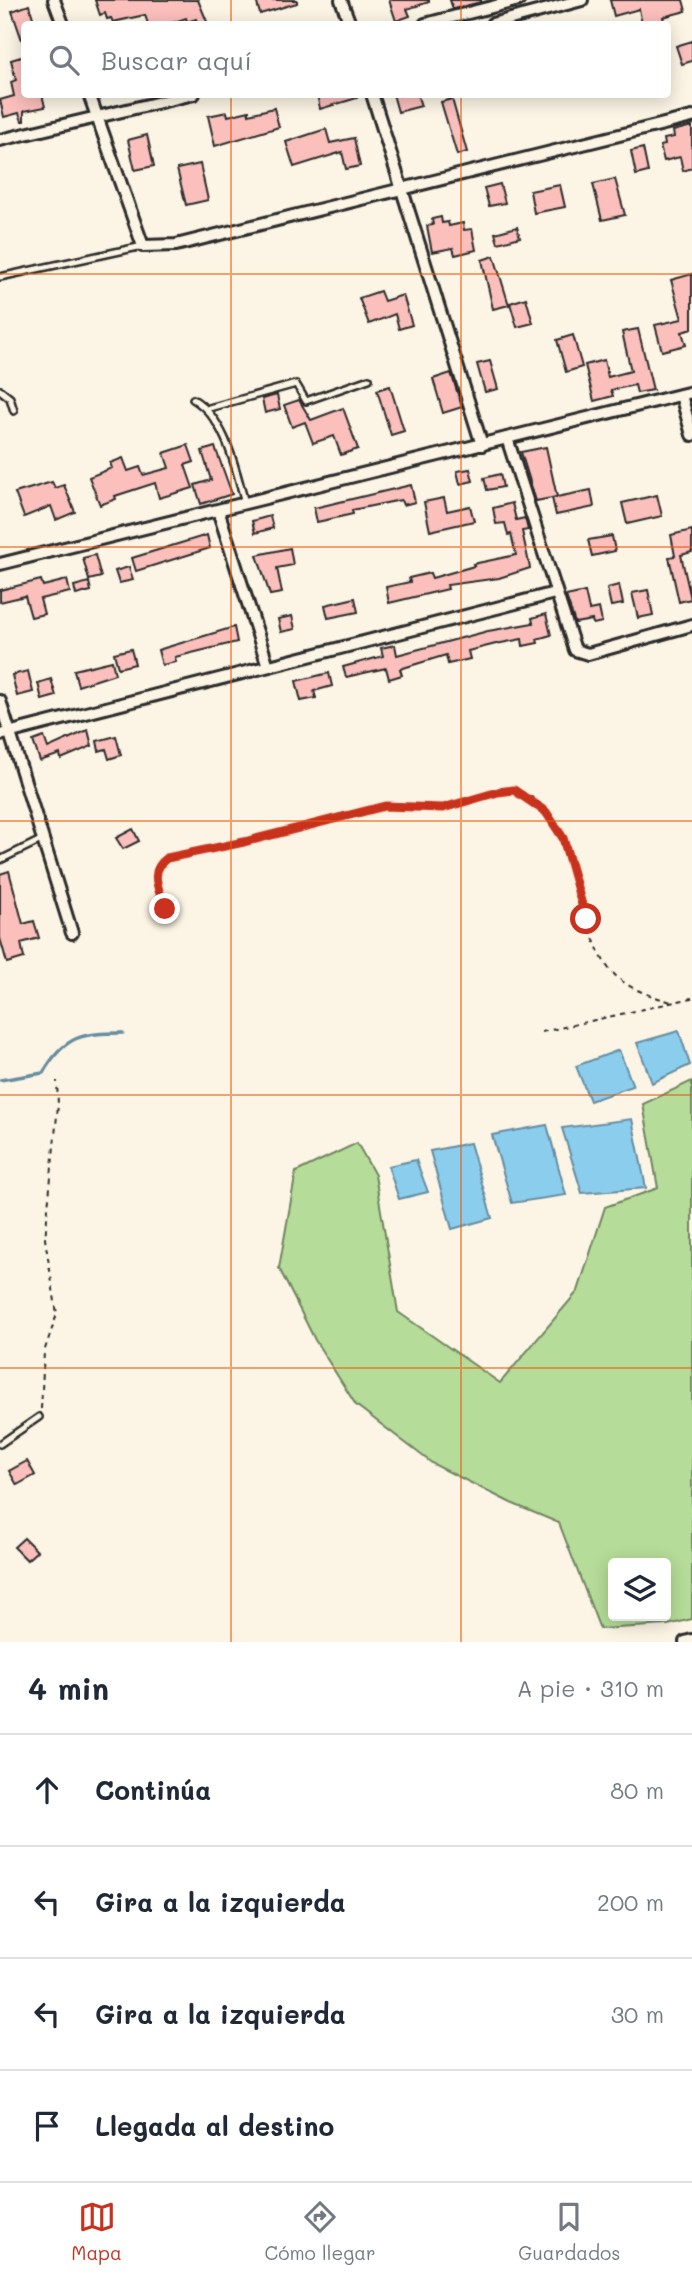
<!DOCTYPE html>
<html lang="es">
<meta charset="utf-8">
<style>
body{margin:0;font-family:Mali,sans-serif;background:#f6f6f7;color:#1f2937}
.controls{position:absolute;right:21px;bottom:21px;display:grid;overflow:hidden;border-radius:7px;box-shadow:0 4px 18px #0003}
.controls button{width:63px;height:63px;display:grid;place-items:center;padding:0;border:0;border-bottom:2px solid #e0e1e3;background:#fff;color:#1f2937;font:35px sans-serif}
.stop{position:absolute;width:21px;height:21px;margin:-16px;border:5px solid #c8321e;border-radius:50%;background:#fff}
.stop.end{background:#c8321e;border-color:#fff;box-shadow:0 2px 7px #0008}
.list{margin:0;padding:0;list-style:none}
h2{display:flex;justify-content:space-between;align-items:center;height:91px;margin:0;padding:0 28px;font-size:30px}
h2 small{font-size:23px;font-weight:400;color:#747a83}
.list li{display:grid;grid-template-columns:46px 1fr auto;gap:21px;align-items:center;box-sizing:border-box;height:112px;padding:0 28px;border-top:2px solid #e0e1e3}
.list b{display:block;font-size:26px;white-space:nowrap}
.list em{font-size:23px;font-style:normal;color:#747a83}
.icon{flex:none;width:38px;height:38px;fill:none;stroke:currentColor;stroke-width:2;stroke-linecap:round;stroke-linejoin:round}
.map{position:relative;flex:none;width:692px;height:1642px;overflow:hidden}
.search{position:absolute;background:#fff;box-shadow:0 4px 18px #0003;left:21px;right:21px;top:21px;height:77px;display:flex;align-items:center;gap:18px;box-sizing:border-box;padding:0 24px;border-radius:7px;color:#747a83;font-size:26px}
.sheet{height:539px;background:#fff}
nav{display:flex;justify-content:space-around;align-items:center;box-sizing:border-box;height:98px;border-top:2px solid #e0e1e3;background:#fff;font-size:19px;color:#747a83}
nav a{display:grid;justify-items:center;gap:4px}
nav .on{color:#c8321e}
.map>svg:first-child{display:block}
.green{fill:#b5dc98;stroke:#708462;stroke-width:2;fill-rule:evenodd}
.water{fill:#8bcdec;stroke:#658c9f;stroke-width:2}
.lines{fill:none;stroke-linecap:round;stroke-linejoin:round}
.stream{stroke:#658c9f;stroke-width:3.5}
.building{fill:#fbbfbc;stroke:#2b2b2b;stroke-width:2}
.service-casing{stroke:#2b2b2b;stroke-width:10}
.minor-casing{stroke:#2b2b2b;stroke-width:16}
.path{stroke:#2b2b2b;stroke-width:2;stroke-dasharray:5 5;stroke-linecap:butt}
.service{stroke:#fcf5e5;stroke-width:5}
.minor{stroke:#fcf5e5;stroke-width:10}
.route{stroke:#c8321e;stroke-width:9}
.grid{fill:none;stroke:#e8590c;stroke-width:2;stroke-opacity:0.55}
</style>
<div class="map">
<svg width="692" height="1642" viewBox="0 0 692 1642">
<rect width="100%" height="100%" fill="#fcf5e5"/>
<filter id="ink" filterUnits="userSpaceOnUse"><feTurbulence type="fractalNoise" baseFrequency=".0143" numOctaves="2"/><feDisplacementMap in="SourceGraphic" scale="14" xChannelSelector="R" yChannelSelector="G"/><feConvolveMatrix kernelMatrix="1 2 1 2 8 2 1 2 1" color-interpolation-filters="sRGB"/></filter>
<g filter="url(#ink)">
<path class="green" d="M692 1081V1619L668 1625 600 1629 559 1523 511 1503 433 1464 356 1405 315 1340 279 1268 296 1172 357 1143 375 1175 398 1312 500 1383 578 1291 605 1207 658 1188 643 1104ZM613 1563H666V1616H613Z"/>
<g class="water">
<polygon points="679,1031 690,1065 652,1083 637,1043"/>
<polygon points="619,1050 633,1086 590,1101 576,1066"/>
<polygon points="632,1119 646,1188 582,1193 562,1128"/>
<polygon points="547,1125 566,1195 512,1203 492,1135"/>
<polygon points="470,1143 492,1218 452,1229 430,1151"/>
<polygon points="416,1160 428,1192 399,1199 388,1166"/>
</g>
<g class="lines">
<path class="stream" d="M0 1080 43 1073C65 1035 82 1033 123 1033"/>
</g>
<g class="building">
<polygon points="95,0 198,0 208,24 197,24 196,19 187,22 186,18 169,24 148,24 145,15 113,22 111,18 107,19 105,13 100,15"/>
<polygon points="256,0 297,0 297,3 260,14"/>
<polygon points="389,0 429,0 429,2 407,9 410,16 396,21"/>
<polygon points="450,0 481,0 481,2 453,9"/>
<polygon points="610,0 683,0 686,11 663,17 665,24 642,24 639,9 614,16"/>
<polygon points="29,5 35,24 24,24 23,43 12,11"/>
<polygon points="692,41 692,61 682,64 676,46"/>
<polygon points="24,56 24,94 42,94 45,107 24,111 24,121 22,121 19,113 4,117 0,100 14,96 11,82 16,80 11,60"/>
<polygon points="317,94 357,94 357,98 320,109"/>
<polygon points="393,94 417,94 421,106 398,112"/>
<polygon points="452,99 467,152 457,155 441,102"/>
<polygon points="274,108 279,127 215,146 208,116 227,112 228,116 249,111 249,114"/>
<polygon points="692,126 692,168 683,171 680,157 664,161 660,146 665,145 664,139 674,137 673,131"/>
<polygon points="326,129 330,143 354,138 360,166 346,169 342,152 294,167 286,142"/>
<polygon points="147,135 154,166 135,170 128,140"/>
<polygon points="643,148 648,172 636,175 631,151"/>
<polygon points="200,164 208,200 186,205 177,169"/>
<polygon points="615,179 625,215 602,220 593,184"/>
<polygon points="500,184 505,203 489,206 484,188"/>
<polygon points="560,185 565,207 534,213 530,191"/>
<polygon points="441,217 442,223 448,222 449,226 463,223 464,230 472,229 476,250 455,255 453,248 432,252 427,226 433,225 432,219"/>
<polygon points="517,227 520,237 498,243 495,233"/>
<polygon points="494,256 509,305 493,309 482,260"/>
<polygon points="692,274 692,329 682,332 686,345 662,351 655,325 682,319 671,280"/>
<polygon points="380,291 384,301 403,295 412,325 399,329 395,314 369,324 359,298"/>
<polygon points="526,298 533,323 517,327 510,303"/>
<polygon points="638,329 653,390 637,393 635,385 611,390 613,396 594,401 585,365 604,360 608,377 631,371 622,332"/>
<polygon points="573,335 582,367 566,372 557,340"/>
<polygon points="490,361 498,389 485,392 477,364"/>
<polygon points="451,373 462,407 443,413 433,379"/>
<polygon points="390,386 404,431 391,435 377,390"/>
<polygon points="277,395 280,409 265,413 262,399"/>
<polygon points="299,400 311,420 343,408 358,449 341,455 334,436 313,443 305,422 292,427 284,405"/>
<polygon points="188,445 194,462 185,465 193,488 159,498 155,483 115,496 116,499 100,505 89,477 112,468 110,463 123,458 128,471 140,467 143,475 169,468 164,453"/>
<polygon points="215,447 232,494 201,504 195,485 211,480 202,451"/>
<polygon points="546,447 557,497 536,501 521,452"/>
<polygon points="470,469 473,481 460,484 457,471"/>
<polygon points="500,474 503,487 487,490 484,478"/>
<polygon points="52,482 55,488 64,485 75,512 56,520 51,506 24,517 15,493"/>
<polygon points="411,485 415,502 403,505 401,500 352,510 353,514 317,522 314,508"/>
<polygon points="591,490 594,507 556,515 552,498"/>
<polygon points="657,495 662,516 627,524 622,503"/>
<polygon points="444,498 447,511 470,506 474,521 430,531 424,502"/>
<polygon points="512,503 516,520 525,518 528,530 522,531 530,568 499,578 447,585 448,589 389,603 386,587 410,582 409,578 430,573 432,578 474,566 473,564 516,555 511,534 508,535 505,523 496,524 493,508"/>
<polygon points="270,516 273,528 255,533 252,521"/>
<polygon points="692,530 692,552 681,555 691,599 679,602 669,557 675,556 671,535"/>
<polygon points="207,535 210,548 136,571 132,558"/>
<polygon points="612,536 615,551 592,556 588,540"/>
<polygon points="290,548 293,565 277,568 282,593 270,595 257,555"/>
<polygon points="95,555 101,577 89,580 83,558"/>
<polygon points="129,567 133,580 119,583 115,571"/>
<polygon points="41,580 43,586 67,580 70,592 40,599 44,614 31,617 25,596 0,602 0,590"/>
<polygon points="89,582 91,591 76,595 74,586"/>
<polygon points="619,585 623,604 611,606 607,588"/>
<polygon points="648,590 653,615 638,618 632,593"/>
<polygon points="585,592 589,610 599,608 602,622 593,624 592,620 575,623 566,596"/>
<polygon points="355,598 358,612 328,618 325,605"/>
<polygon points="546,614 551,635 537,639 538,643 523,646 522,639 496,644 468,651 470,659 448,664 446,655 400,669 402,675 389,679 386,668 346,677 343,667 383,656 381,648 395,645 397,655 488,631 533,623 532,618"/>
<polygon points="292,616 295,629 281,632 278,619"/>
<polygon points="234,627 237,642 175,657 176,662 162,665 158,650"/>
<polygon points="131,649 135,664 118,668 114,653"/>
<polygon points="112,661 115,674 78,686 74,670"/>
<polygon points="28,671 33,692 17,696 12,675"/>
<polygon points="329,673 332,686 314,691 316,698 301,701 296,681"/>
<polygon points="51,679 56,696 42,700 38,683"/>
<polygon points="88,730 92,746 61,759 60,754 40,761 33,741 44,737 48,748"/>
<polygon points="116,736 121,755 109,759 106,749 99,751 97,741"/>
<polygon points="133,829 139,841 123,849 116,838"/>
<polygon points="9,871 23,924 34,921 39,938 21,943 24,958 7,963 0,938 0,874"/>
<polygon points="27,1461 35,1475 17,1485 9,1471"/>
<polygon points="24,1538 37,1551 27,1560 14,1547"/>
</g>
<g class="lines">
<g class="service-casing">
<g id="service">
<polyline points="0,277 143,246"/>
<polyline points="0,390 10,398 14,411"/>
<path d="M193 399C226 419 235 467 245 503"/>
<polyline points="209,408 296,384 306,401 369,379"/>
<polyline points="0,860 43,839"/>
<polyline points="0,1444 39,1417"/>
</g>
</g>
<g class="minor-casing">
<g id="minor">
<polyline points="54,0 63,24"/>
<polyline points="341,0 350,24"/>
<polyline points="425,24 519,0"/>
<polyline points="492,24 582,0"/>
<polyline points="89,94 143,246 176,245 692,117"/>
<polyline points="372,94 482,445"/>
<polyline points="0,140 194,94"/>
<polyline points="681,395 692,435"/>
<polyline points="507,438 575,650 588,654 692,625"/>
<polyline points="218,510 268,666"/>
<polyline points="0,564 692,392"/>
<polyline points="0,701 72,933"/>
<polyline points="0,735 555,593"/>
<polyline points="685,1642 692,1640"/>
</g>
</g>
<g class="path">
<path d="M165 909 154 872 157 865 167 857C221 847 275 835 328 822 347 818 366 810 385 807 406 803 427 811 448 807 469 804 493 787 515 791 578 802 574 929 611 971 627 989 649 995 671 1002"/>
<polyline points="542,1032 692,998"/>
<polyline points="41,1409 44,1352 57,1314 45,1239 58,1105 57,1081"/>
</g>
<use href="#service" class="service"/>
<use href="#minor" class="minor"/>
</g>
</g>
<g class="lines" filter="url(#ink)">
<path class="route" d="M165 909C159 888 148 872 167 858L244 842 385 806 443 808 498 792 514 790 546 812 563 838 586 919"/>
</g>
<path class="grid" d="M231 0V24M461 0V24M231 94V1642M461 94V1642M0 274H692M0 547H692M0 821H692M0 1095H692M0 1368H692"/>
</svg>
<div class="controls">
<button><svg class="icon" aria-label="layers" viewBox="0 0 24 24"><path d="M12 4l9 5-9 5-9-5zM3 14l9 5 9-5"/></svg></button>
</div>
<div class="stop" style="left:586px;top:919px"></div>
<div class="stop end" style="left:165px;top:909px"></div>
<div class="search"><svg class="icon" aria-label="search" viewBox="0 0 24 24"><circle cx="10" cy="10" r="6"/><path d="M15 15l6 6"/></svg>Buscar aquí</div>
</div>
<section class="sheet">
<h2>4 min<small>A pie · 310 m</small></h2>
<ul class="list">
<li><svg class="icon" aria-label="ahead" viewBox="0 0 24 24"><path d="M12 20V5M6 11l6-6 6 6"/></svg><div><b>Continúa</b></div><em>80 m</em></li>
<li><svg class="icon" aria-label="left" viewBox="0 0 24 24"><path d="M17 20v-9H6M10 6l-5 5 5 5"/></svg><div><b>Gira a la izquierda</b></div><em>200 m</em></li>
<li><svg class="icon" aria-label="left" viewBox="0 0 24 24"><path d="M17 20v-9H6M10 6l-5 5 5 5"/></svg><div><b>Gira a la izquierda</b></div><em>30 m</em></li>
<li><svg class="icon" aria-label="arrive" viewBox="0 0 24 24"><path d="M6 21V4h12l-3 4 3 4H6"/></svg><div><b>Llegada al destino</b></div></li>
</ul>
</section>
<nav>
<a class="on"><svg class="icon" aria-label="map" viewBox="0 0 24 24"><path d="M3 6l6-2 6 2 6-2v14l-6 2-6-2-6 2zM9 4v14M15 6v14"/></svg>Mapa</a>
<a><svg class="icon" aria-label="directions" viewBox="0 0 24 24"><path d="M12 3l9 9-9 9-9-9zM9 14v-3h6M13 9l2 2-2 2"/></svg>Cómo llegar</a>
<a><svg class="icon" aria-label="saved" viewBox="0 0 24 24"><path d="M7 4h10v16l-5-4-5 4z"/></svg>Guardados</a>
</nav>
